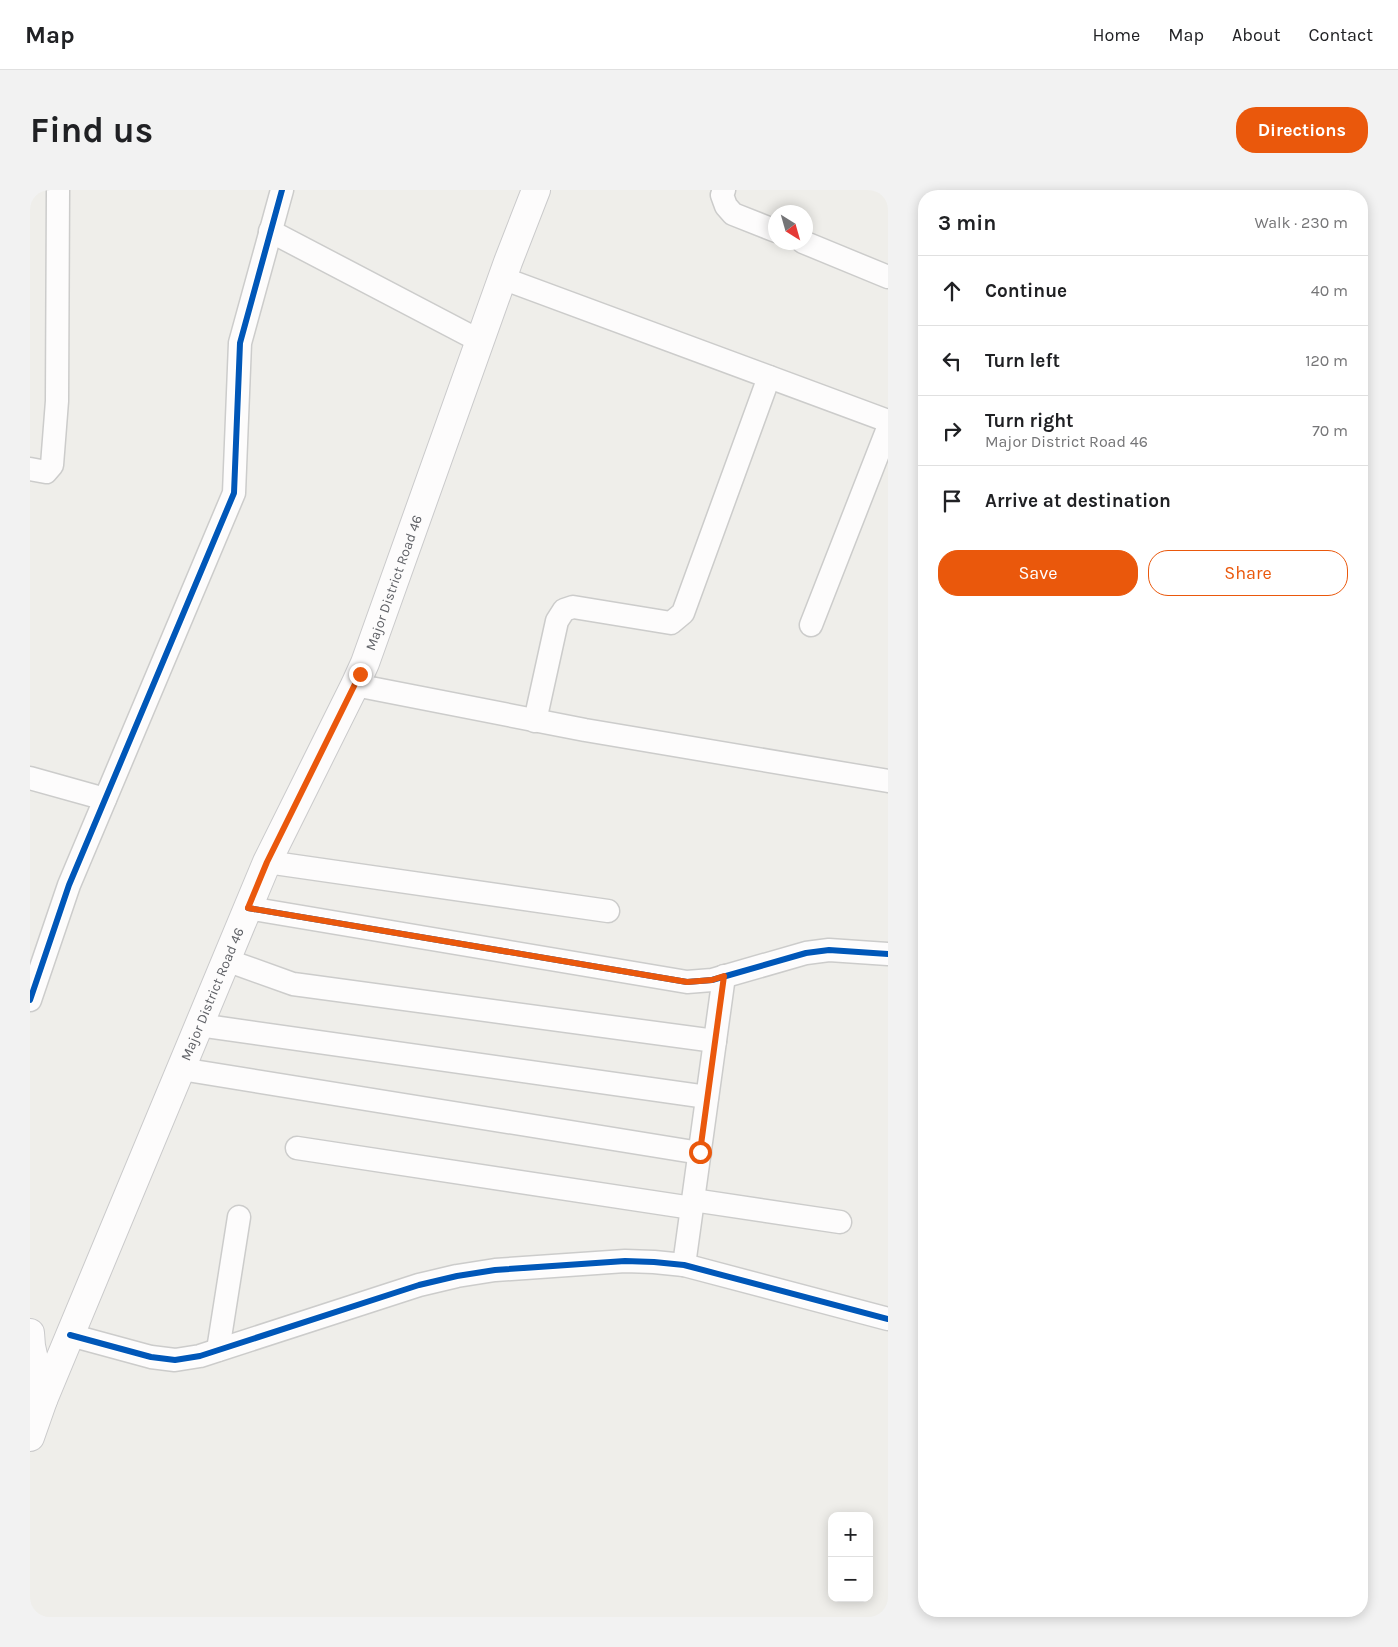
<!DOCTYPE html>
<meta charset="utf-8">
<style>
body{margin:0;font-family:Karla,sans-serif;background:#f2f2f2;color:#202124}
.controls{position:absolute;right:15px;bottom:15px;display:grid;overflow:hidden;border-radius:10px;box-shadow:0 2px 12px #0003}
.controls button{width:45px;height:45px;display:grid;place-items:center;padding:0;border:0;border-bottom:1px solid #e0e0e0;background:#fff;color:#202124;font:25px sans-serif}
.compass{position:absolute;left:738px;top:15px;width:45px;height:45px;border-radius:50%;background:#fff;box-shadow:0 2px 12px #0003;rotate:143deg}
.stop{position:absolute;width:15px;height:15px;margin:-11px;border:4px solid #ea580c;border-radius:50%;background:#fff}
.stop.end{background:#ea580c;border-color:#fff;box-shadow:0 1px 5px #0008}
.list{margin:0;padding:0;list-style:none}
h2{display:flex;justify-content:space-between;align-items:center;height:65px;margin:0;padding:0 20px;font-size:21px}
h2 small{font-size:16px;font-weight:400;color:#757577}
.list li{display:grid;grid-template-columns:32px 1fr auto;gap:15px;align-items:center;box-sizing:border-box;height:70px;padding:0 20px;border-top:1px solid #e0e0e0}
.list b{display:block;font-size:19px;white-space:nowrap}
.list p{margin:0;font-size:16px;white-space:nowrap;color:#757577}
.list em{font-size:16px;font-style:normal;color:#757577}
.actions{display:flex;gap:10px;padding:15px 20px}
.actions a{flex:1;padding:11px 0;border:1px solid #ea580c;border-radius:20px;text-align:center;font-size:18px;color:#ea580c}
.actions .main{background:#ea580c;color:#fff}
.icon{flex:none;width:28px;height:28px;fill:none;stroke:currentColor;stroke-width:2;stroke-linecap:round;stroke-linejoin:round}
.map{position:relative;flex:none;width:858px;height:1427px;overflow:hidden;border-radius:20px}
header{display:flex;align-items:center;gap:30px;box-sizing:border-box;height:70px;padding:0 25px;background:#fff;border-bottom:1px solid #e0e0e0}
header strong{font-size:24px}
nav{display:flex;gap:28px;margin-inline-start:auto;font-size:18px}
.intro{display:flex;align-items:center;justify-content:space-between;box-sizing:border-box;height:120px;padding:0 30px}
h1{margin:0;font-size:35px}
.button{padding:12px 22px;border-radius:20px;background:#ea580c;color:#fff;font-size:18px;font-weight:700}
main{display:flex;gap:30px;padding:0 30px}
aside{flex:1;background:#fff;border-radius:20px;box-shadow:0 2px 12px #0003}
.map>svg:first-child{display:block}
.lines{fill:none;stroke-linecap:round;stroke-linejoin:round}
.street-casing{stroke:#cccccb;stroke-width:25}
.secondary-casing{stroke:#cacacb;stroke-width:30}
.street{stroke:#fdfcfc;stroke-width:22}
.secondary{stroke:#fdfcfc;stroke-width:28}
.cycleway-casing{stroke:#fff;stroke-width:9}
.cycleway{stroke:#0057b8;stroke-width:6}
.route{stroke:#ea580c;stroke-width:6}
.labels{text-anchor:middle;stroke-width:4;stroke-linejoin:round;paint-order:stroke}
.street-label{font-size:14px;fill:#606267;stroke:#fff}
</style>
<header>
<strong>Map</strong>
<nav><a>Home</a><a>Map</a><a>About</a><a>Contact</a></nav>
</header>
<div class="intro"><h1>Find us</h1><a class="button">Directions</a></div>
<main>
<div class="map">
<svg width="858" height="1427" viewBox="0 0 858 1427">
<rect width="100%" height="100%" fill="#efeeea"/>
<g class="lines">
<g class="street-casing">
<g id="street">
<polyline points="694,0 692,5 696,16 703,24 746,41"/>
<polyline points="240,41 450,151"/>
<polyline points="773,52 858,87"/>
<polyline points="472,88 858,231"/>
<polyline points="0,279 16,282 22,275 27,211 28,0"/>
<polyline points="781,435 858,238"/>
<polyline points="325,495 555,540 858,591"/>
<polyline points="505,531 527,431 534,420 543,417 641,433 653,423 739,187"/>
<polyline points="0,588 75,609"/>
<polyline points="237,672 578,721"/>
<polyline points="218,718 657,792 682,790 776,763 799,760 858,764"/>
<polyline points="196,770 263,794 278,796 685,851"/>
<polyline points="0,810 39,695 204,303 210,153 252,0"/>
<polyline points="169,835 677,907"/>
<polyline points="151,879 670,963"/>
<polyline points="267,958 662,1018"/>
<polyline points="663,1010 810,1032"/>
<polyline points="654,1075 694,786"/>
<polyline points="40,1145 121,1167 145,1170 170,1166 389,1095 427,1086 465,1080 595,1071 624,1072 654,1075 858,1129"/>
<polyline points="188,1160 209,1027"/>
</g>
</g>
<g class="secondary-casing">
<g id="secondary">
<polyline points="0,1143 1,1156 13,1210"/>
<path id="s1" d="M0 1247 13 1210 237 672 325 495 335 473 478 72 506 0"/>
</g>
</g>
<use href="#street" class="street"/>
<use href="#secondary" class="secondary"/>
<g class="cycleway-casing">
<g id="cycleway">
<polyline points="218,718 657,792 682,790 776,763 799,760 858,764"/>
<polyline points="0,810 39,695 204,303 210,153 252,0"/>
<polyline points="40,1145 121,1167 145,1170 170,1166 389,1095 427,1086 465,1080 595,1071 624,1072 654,1075 858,1129"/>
</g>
</g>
<use href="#cycleway" class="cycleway"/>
</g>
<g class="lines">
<polyline class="route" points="330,484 237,672 218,718 657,792 682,790 694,786 670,962"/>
</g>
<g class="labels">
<g class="street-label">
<text dy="5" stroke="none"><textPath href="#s1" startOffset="929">Major District Road 46</textPath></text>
<text dy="5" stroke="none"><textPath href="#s1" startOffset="479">Major District Road 46</textPath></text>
</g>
</g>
</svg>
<div class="controls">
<button>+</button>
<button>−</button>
</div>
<svg class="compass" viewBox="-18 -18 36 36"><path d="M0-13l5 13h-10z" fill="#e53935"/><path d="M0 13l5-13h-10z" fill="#757577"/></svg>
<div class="stop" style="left:670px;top:962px"></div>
<div class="stop end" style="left:330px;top:484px"></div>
</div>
<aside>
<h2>3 min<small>Walk · 230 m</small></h2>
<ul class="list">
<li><svg class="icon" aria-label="ahead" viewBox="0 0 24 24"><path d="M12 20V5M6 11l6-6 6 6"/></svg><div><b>Continue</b></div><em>40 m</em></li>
<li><svg class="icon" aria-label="left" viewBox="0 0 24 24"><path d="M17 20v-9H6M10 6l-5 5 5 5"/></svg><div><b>Turn left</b></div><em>120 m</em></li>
<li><svg class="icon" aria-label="right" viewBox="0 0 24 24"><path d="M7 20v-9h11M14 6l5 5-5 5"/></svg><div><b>Turn right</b><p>Major District Road 46</p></div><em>70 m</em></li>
<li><svg class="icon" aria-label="arrive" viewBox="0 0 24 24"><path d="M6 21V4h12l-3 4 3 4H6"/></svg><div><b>Arrive at destination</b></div></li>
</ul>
<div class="actions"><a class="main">Save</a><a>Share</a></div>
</aside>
</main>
